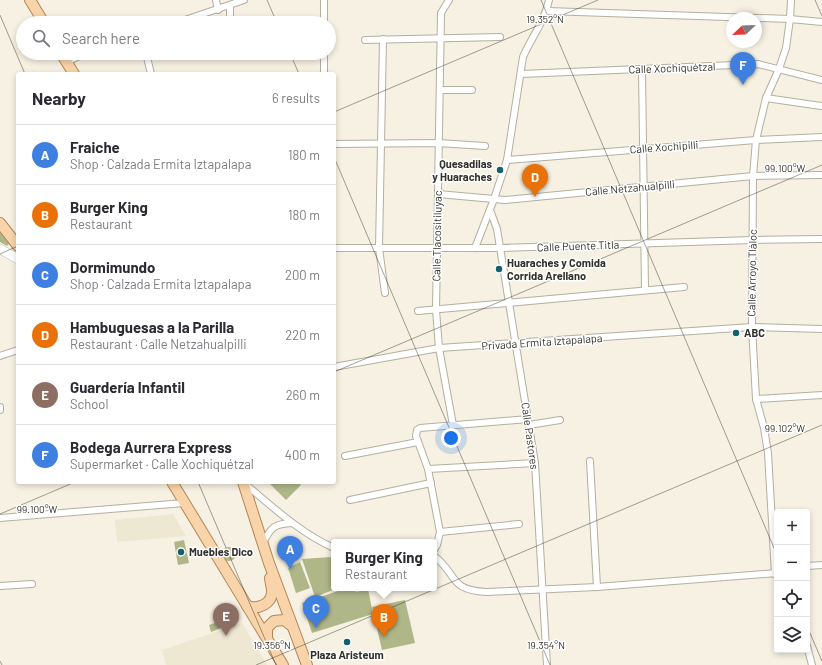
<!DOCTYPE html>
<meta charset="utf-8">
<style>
body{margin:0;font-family:Barlow,sans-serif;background:#f7f7f7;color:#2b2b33}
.controls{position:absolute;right:12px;bottom:12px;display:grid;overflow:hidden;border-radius:4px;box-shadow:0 2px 6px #0003}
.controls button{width:36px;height:36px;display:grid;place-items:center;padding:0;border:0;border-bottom:1px solid #e1e1e2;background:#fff;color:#2b2b33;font:20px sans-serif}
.compass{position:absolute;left:726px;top:12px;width:36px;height:36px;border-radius:50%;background:#fff;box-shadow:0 2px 6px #0003;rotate:247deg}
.you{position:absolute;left:451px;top:438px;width:14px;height:14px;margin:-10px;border:3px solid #fff;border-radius:50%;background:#1a73e8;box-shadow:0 0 0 6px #1a73e833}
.badge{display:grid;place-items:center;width:26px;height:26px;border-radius:50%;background:#ea580c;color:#fff;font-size:13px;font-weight:700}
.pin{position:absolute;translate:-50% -33px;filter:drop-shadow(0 1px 2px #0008)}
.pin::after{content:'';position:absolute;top:21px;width:14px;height:12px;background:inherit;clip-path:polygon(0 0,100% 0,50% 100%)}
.popup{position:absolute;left:331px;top:539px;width:106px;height:52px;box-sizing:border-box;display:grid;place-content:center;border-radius:4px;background:#fff;filter:drop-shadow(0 1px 3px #0005);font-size:13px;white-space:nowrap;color:#7c7c81}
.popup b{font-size:15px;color:#2b2b33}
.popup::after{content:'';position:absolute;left:50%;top:100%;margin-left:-8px;border:8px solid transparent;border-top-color:#fff}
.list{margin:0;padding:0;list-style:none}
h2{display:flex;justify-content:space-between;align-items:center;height:52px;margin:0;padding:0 16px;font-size:17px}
h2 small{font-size:13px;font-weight:400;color:#7c7c81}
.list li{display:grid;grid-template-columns:26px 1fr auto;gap:12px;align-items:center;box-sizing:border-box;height:60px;padding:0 16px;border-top:1px solid #e1e1e2}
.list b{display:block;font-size:15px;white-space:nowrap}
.list p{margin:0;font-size:13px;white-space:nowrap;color:#7c7c81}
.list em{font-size:13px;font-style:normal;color:#7c7c81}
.icon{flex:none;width:22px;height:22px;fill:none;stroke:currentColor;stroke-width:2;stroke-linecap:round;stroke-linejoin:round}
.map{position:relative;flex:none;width:822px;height:665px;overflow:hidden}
.search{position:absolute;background:#fff;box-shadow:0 2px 6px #0003;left:16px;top:16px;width:320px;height:44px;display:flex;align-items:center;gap:10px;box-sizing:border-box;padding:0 14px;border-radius:22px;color:#7c7c81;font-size:15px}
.panel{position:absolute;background:#fff;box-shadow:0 2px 6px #0003;left:16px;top:72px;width:320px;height:412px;border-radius:4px}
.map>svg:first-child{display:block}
.built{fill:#eee7d1}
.building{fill:#afb789}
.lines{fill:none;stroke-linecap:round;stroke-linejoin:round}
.street-casing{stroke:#b4afa1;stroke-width:8}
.secondary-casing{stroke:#b4afa1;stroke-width:10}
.primary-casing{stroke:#b18758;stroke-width:12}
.street{stroke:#fff;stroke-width:6}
.secondary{stroke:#fff;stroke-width:9}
.primary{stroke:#f9d3a9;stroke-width:10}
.ticks{fill:none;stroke:#32302b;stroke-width:1;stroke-opacity:0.45}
.poi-dot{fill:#14606d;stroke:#fff;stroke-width:1.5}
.labels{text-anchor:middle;stroke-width:3;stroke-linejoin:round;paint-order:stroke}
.street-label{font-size:11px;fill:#32302b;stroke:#fff}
.poi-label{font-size:11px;font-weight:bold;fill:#32302b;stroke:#fff;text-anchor:start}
.ticks-label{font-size:10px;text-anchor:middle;fill:#32302b;stroke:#fff;stroke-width:3;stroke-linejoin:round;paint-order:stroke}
</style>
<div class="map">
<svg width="822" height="665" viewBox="0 0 822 665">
<rect width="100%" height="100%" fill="#f6f1e2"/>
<g class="built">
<polygon points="173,514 186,536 117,542 115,520"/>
<polygon points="242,623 267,665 166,665 162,650"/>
</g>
<g class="building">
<polygon points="0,230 11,242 7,246 0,242"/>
<polygon points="268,482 298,482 301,485 286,500"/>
<polygon points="184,540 189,563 178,565 174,542"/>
<circle cx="229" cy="554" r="7"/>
<polygon points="331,557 334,567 334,588 338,588 315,597 302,559"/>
<polygon points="300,562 310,588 296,593 288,568"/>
<polygon points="347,588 355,588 356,592 368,589 373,614 312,633 302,603"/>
<polygon points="405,600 415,643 382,650 372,607"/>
<polygon points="226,619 229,625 211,632 209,625"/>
</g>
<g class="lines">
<g class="street-casing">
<g id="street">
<polyline points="216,0 218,10"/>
<polyline points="324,0 324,23"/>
<polyline points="449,0 441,13 436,310 439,348 453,425"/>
<polyline points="230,5 230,23"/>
<polyline points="547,11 790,19 822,22"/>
<polyline points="176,23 244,0"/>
<polyline points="383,39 379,248 385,293"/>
<polyline points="365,40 500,37"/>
<polyline points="146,53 151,74"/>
<polyline points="66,62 86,53"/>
<polyline points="642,69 645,290"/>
<polyline points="324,74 324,53"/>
<polyline points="521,74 758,64 822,80"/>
<polyline points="440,90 472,90"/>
<polyline points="766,98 821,106"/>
<polyline points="334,144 438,143 485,146"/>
<polyline points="507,160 756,140 822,137"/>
<polyline points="438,194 505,200 753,176 822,175"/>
<polyline points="490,210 497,229 535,463 547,665"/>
<polyline points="334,248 500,248 753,240 822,239"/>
<path d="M475 248 494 199 507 160 523 57C531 38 545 21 549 0"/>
<polyline points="418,311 684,287"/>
<polyline points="0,356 18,350"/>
<polyline points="334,367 439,348 752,327 822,329"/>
<polyline points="756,399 822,395"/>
<polyline points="0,407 0,410"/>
<polyline points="529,425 560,420"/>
<polyline points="345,456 418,442"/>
<polyline points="590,461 597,587"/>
<polyline points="428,469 535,463"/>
<path d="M245 484C273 507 300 533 334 548"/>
<polyline points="350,500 431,483"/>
<polyline points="0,518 184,503"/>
<polyline points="440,532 519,524"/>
<path d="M263 543C271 527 274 524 292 523"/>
<polyline points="434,550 437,545 440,532 428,469 416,436 417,430 420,428 528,419"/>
<path d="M434 556C458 574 448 590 486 592L597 587 777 573"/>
<polyline points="807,566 822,565"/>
<polyline points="775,574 768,453 764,428 756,399 752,327 753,176 756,140 766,98 779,69 786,48 790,19 791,0"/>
<polyline points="0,586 32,584"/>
<polyline points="807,646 812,665"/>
</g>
</g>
<g class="secondary-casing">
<polyline id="secondary" points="0,249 18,259"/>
</g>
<g class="primary-casing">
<g id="primary">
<polyline points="30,0 44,23"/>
<polyline points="61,53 74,74"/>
<polyline points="0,223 18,246"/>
<polyline points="172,482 283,665"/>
<polyline points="243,482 269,563 307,665"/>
<path d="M247 606C258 610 273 604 272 590 272 586 270 582 270 578"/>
<polyline points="267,638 267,628 274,621 284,620 292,626"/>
</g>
</g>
<use href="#street" class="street"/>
<use href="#secondary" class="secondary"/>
<use href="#primary" class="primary"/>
</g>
<path class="ticks" d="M267 0 277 23M541 0 777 555M815 0 822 16M0 15 25 74M290 53 299 74M334 112 598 0M334 157 550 665M0 254 18 246M334 372 822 165M198 482 276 665M0 514 75 482M807 626 822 661M0 661 2 665M256 665 822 425"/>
<g class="poi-dot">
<circle cx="500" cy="170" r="4"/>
<circle cx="499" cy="269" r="4"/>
<circle cx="736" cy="333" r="4"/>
<circle cx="181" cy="552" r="4"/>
<circle cx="347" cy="642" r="4"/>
</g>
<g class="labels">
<g class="street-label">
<text transform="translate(672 68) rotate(-2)" y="4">Calle Xochiquétzal</text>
<text transform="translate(664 147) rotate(-4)" y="4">Calle Xochipilli</text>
<text transform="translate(630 188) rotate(-5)" y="4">Calle Netzahualpilli</text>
<text transform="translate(437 236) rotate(-89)" y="4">Calle Tlacositiluyac</text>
<text transform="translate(578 246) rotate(-2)" y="4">Calle Puente Titla</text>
<text transform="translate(752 273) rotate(-89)" y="4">Calle Arroyo Tláloc</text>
<text transform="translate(542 342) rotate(-4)" y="4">Privada Ermita Iztapalapa</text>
<text transform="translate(530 436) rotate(82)" y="4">Calle Pastores</text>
</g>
<g class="poi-label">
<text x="492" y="168" text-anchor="end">Quesadilas<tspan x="492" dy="13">y Huaraches</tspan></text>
<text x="507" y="267">Huaraches y Comida<tspan x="507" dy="13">Corrida Arellano</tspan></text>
<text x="744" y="337">ABC</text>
<text x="189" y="556">Muebles Dico</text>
<text x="347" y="659" text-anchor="middle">Plaza Aristeum</text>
</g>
</g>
<g class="ticks-label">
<text x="545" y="23">19.352°N</text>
<text x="785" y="172">99.100°W</text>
<text x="785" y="432">99.102°W</text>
<text x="37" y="513">99.100°W</text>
<text x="272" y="649">19.356°N</text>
<text x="546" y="649">19.354°N</text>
</g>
</svg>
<div class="controls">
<button>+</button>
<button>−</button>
<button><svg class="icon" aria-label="locate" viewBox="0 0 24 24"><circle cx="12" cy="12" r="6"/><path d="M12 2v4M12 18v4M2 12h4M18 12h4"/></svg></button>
<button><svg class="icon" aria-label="layers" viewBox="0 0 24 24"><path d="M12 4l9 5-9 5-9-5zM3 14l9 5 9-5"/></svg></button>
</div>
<svg class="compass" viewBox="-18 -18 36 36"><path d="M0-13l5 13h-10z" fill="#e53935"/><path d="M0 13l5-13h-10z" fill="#7c7c81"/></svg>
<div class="you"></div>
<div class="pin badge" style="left:290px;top:569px;background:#3f7fe0">A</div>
<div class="pin badge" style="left:384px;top:637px;background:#e8710a">B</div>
<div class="popup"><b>Burger King</b>Restaurant</div>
<div class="pin badge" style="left:316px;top:628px;background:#3f7fe0">C</div>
<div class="pin badge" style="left:535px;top:197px;background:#e8710a">D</div>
<div class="pin badge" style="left:226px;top:636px;background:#8d6e63">E</div>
<div class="pin badge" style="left:743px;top:85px;background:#3f7fe0">F</div>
<div class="search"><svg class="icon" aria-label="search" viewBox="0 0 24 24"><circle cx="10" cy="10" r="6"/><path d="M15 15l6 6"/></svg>Search here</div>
<section class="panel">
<h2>Nearby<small>6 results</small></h2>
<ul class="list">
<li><span class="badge" style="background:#3f7fe0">A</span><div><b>Fraiche</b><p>Shop · Calzada Ermita Iztapalapa</p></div><em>180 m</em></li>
<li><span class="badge" style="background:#e8710a">B</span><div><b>Burger King</b><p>Restaurant</p></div><em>180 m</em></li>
<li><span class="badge" style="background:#3f7fe0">C</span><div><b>Dormimundo</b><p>Shop · Calzada Ermita Iztapalapa</p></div><em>200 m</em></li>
<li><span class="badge" style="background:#e8710a">D</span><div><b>Hambuguesas a la Parilla</b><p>Restaurant · Calle Netzahualpilli</p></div><em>220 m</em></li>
<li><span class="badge" style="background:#8d6e63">E</span><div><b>Guardería Infantil</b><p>School</p></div><em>260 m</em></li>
<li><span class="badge" style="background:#3f7fe0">F</span><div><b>Bodega Aurrera Express</b><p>Supermarket · Calle Xochiquétzal</p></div><em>400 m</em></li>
</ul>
</section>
</div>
